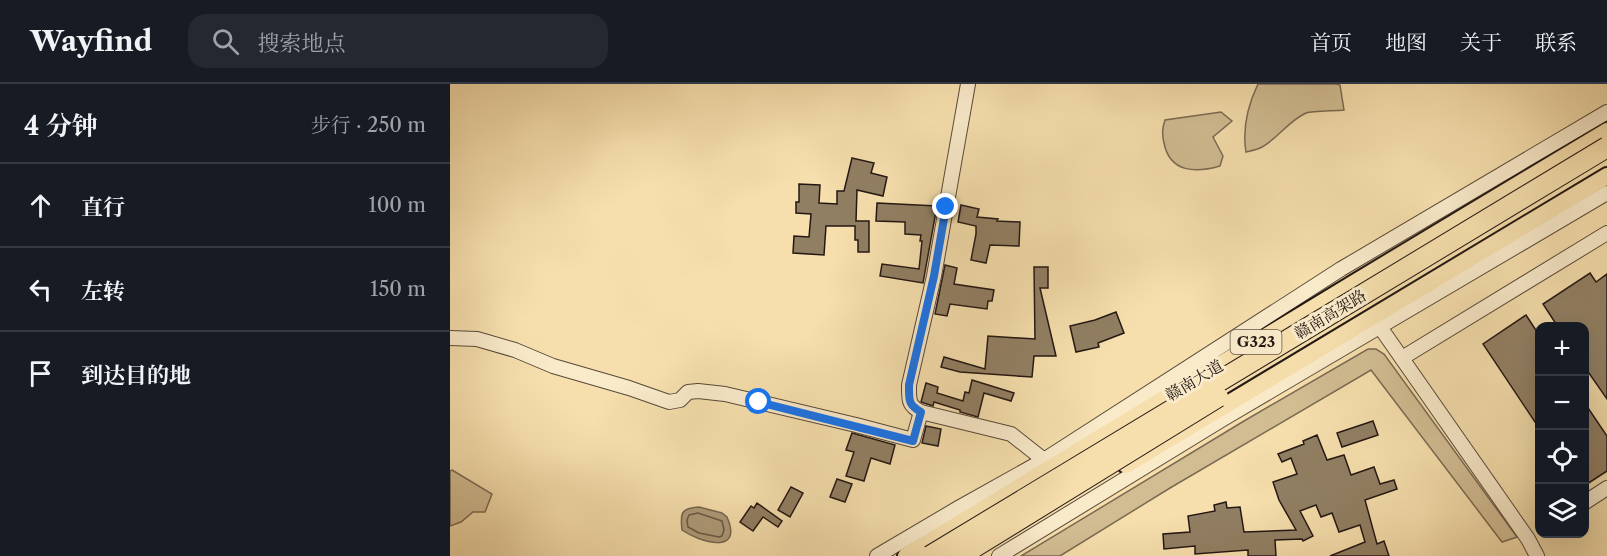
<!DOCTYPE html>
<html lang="zh">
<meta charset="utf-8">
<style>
body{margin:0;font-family:"Libre Caslon Text","Noto Serif SC",serif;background:#242831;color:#f1f3f6}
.controls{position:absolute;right:18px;bottom:18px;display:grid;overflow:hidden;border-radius:12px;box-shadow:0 6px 24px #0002}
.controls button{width:54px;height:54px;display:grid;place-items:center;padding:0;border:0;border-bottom:2px solid #363941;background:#171b24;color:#f1f3f6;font:30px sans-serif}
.stop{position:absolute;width:18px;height:18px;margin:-14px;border:4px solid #1a73e8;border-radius:50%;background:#fff}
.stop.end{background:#1a73e8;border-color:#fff;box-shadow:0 2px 6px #0008}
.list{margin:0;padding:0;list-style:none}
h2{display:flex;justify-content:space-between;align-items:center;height:78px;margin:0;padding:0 24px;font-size:26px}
h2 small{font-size:20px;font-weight:400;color:#9ea1a6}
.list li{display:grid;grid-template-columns:39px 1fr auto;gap:18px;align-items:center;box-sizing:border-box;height:84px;padding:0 24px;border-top:2px solid #363941}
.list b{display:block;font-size:22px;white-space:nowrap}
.list em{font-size:20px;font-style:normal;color:#9ea1a6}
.icon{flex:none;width:33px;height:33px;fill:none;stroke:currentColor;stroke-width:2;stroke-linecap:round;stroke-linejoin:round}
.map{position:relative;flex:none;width:1157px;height:472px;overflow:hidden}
header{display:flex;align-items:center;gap:36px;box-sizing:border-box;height:84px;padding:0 30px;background:#171b24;border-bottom:2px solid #363941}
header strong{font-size:28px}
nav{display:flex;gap:33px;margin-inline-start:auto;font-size:21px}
.search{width:420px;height:54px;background:#242831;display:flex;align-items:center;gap:15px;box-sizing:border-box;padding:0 21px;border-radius:18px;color:#9ea1a6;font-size:22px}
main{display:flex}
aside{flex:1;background:#171b24}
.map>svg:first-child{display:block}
.green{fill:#d2bd93;stroke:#7a6a53;stroke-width:1.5}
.water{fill:#ae9b79;stroke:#766650;stroke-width:1.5}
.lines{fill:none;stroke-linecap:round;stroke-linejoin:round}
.shore{stroke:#685946;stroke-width:1.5}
.building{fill:#917f63;stroke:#231713;stroke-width:1.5}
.minor-casing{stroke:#58493a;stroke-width:16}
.major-casing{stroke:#231713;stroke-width:20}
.minor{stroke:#f9eaca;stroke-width:14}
.major{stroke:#f6dfad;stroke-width:16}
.highway-bridge-casing{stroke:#231713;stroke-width:22;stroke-linecap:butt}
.highway-bridge{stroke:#f6dfad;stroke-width:20}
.route{stroke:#1a73e8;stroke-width:8}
.labels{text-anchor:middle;stroke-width:6;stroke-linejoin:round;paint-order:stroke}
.shield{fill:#f9eaca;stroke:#63564a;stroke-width:1.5}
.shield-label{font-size:15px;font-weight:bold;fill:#231713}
.street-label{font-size:16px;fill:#231713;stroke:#f9eaca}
</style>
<header>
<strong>Wayfind</strong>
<div class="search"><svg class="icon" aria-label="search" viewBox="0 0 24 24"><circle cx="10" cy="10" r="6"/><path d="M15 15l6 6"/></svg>搜索地点</div>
<nav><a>首页</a><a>地图</a><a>关于</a><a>联系</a></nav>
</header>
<main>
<aside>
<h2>4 分钟<small>步行 · 250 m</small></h2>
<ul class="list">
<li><svg class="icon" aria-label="ahead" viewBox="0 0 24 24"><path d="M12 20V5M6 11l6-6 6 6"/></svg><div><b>直行</b></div><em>100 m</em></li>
<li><svg class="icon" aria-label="left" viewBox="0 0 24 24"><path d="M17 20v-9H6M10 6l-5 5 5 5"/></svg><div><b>左转</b></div><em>150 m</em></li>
<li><svg class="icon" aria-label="arrive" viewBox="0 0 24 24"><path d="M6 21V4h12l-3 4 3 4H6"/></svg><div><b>到达目的地</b></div></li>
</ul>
</aside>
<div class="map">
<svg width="1157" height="472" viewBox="0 0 1157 472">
<rect width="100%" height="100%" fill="#f6dfad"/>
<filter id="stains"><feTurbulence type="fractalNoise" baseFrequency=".00333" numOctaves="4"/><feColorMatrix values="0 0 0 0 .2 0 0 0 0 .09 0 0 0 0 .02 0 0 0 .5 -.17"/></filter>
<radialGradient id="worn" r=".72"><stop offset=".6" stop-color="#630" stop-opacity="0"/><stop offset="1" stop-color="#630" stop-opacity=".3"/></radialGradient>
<g class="green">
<path d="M808 0H886L890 1 894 26C885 27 863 27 856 29 838 37 827 56 810 64 806 66 800 67 796 68 792 44 798 21 808 0Z"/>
<path d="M771 28 782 37 763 53 773 72 770 82C746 89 720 89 714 59 712 50 712 45 715 36Z"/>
<polygon points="918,265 926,265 934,270 1067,453 1052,458 921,286 720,404 610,472 571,472 794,337"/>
<polygon points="2,386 42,410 35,428 23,428 11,438 0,442 0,387"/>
</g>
<path class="water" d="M249 423 272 429 277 433C294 472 249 458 232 446 230 429 231 424 249 423Z"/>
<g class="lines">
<polygon class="shore" points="248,429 272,437 274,446 272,452 269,453 249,449 238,443 237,436 239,431"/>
</g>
<g class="building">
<polygon points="402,74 424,79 421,89 437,93 433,112 407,106 406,137 419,137 419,168 408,168 408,156 405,156 405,142 376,142 374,171 343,169 344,152 359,153 361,130 346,129 346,118 349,118 349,100 370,101 369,119 387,120 387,107 394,107"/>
<polygon points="427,119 487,122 473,199 430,192 432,180 469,185 472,157 470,157 471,151 455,150 455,138 426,137"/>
<polygon points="511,121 529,125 527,133 548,135 547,137 570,138 569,162 540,161 536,179 521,176 526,150 526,142 508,138"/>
<polygon points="495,181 507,184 504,200 544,206 542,217 538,217 537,225 500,220 497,232 485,230"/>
<polygon points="584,183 598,183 598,204 590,204 606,272 584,272 582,293 510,288 491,283 494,273 535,285 538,252 585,255"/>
<polygon points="1140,189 1146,198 1157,190 1157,315 1134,282 1134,243 1108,243 1093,220"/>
<polygon points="666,228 674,249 648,259 649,263 626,268 620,242 645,236"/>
<polygon points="1076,231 1089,251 1089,344 1033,260"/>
<polygon points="522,296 564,309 561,317 534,309 528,333 510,328 510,326 484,318 483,322 471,318 476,299 488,303 487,309 513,317 515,308 519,309"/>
<polygon points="1134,318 1157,352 1157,387 1134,402"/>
<polygon points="923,337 928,351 892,363 887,349"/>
<polygon points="476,342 491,345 488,362 472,359"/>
<polygon points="402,349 445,361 440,380 421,374 414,397 396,392 404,368 396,366"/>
<polygon points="867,351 877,376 894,371 901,391 924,383 930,400 944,396 947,405 915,416 927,460 934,457 939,472 880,472 915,458 910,441 889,448 882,429 871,433 866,421 850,427 863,452 853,457 852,455 825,456 826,472 798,472 798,466 745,470 745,462 714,465 713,450 740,448 738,432 765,427 764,421 776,418 777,424 790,423 794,448 846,446 829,416 823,398 847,390 841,374 832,378 828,370 854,360 853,357"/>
<polygon points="387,395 402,400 395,418 380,413"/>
<polygon points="341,403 353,409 340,433 328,426"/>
<polygon points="307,419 332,437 328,443 313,433 303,447 290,438 301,422 304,424"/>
</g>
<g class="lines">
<g class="minor-casing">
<g id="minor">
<path d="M518 0 484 192 459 301C459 316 458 321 471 328L561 350 594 376"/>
<polyline points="930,243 1078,455 1087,472"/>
<polyline points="0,254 27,255 65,266 103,282 179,304 219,318 230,316 238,308 248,307 275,310 406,341 463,356 471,328"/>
<polyline points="952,274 1157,149"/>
<polyline points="1134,419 1157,404"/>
<polyline points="427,472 510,423 594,376 891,185 1157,28"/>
<polyline points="549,472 773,335 1157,109"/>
</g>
</g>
<g class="major-casing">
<g id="major">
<polyline points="676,381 1157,92"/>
<polyline points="456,472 904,199 1157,47"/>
</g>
</g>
<use href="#minor" class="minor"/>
<use href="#major" class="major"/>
<g class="highway-bridge-casing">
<g id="highway-bridge">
<polyline points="480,472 1157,63"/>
<polyline points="510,472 768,313"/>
</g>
</g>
<use href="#highway-bridge" class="highway-bridge"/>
</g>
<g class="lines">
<path class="route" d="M309 318 463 357 471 328C458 321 459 316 459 301L484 192 496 123"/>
</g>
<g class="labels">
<rect class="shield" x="780.5" y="246" width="51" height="24" rx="4.5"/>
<g class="shield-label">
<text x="806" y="263">G323</text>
</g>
<g class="street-label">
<text transform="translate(880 230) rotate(-31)" y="6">赣南高架路</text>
<text transform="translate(744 296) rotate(-31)" y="6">赣南大道</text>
</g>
</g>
<rect width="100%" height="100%" filter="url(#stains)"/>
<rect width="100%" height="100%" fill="url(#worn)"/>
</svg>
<div class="controls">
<button>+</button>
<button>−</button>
<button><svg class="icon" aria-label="locate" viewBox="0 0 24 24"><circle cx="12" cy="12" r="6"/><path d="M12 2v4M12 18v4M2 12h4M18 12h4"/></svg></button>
<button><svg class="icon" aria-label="layers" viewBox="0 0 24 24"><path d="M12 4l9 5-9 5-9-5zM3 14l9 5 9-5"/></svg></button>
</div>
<div class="stop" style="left:309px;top:318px"></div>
<div class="stop end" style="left:496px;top:123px"></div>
</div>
</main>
